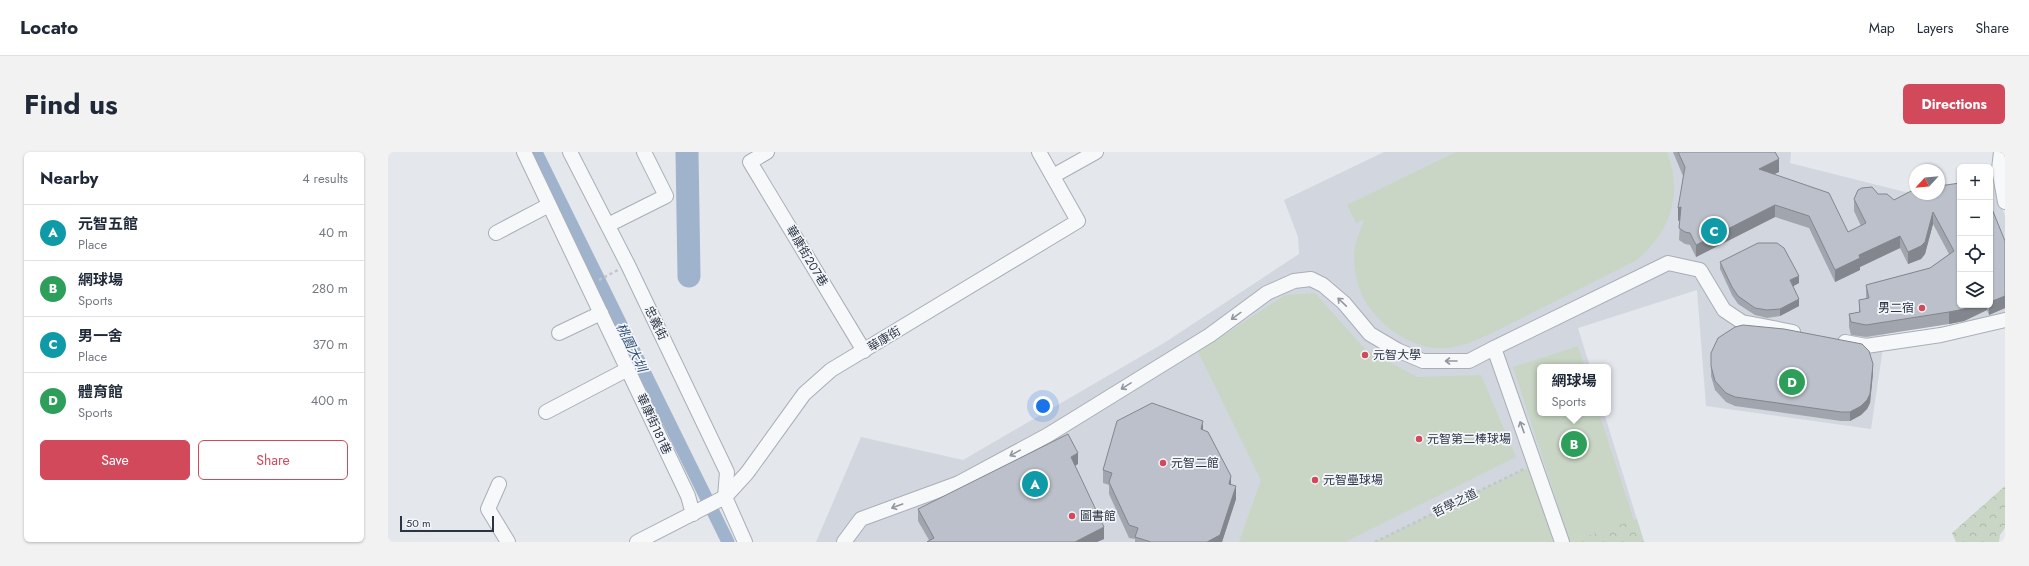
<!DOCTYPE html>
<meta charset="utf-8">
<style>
body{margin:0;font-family:Jost,"Noto Sans TC",sans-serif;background:#f2f2f3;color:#1f2937}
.controls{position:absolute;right:12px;top:12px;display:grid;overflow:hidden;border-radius:6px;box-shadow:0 1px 3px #0004}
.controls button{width:36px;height:36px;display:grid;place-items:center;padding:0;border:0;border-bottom:1px solid #e0e1e3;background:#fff;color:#1f2937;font:20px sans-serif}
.compass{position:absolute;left:1521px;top:12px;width:36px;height:36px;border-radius:50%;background:#fff;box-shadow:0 1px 3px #0004;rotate:244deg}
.scale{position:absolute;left:12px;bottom:10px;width:94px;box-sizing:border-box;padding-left:4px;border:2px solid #2b3445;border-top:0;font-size:11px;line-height:14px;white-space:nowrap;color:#2b3445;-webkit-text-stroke:3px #f4f6f9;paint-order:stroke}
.you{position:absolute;left:655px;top:254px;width:14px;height:14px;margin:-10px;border:3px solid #fff;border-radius:50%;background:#1a73e8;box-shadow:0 0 0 6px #1a73e833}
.badge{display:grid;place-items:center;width:26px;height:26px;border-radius:50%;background:#d1495b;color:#fff;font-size:13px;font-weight:700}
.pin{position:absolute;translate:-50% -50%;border:2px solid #fff;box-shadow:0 1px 4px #0006}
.popup{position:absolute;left:1149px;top:212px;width:74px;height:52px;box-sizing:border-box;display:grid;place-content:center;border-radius:6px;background:#fff;filter:drop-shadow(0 1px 3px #0005);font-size:13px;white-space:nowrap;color:#747a83}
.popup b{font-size:15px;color:#1f2937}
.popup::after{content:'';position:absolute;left:50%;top:100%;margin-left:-8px;border:8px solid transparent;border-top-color:#fff}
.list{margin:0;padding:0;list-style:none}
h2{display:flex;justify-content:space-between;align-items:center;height:52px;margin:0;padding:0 16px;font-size:17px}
h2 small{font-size:13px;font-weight:400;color:#747a83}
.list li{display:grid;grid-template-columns:26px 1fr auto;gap:12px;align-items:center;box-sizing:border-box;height:56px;padding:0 16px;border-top:1px solid #e0e1e3}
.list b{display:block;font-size:15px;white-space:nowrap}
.list p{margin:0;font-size:13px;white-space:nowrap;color:#747a83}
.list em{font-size:13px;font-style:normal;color:#747a83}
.actions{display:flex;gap:8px;padding:12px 16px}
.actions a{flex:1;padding:9px 0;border:1px solid #d1495b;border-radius:6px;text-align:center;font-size:14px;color:#d1495b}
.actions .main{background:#d1495b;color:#fff}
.icon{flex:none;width:22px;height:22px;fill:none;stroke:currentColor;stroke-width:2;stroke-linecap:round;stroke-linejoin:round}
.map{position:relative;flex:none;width:1617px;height:390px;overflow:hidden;border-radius:6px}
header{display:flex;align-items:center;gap:24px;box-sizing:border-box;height:56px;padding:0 20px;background:#fff;border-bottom:1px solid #e0e1e3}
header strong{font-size:19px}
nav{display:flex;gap:22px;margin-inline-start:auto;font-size:14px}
.intro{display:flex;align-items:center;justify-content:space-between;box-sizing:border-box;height:96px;padding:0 24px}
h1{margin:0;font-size:28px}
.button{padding:10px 18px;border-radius:6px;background:#d1495b;color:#fff;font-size:14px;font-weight:700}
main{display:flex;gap:24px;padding:0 24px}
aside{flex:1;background:#fff;border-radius:6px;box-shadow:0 1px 3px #0004}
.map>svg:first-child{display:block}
.built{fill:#d2d6de}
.grass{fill:#c9d6c5}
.forest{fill:url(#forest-crowns)}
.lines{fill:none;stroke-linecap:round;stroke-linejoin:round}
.canal{stroke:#9fb4cc;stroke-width:13}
.river{stroke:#9fb4cc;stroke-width:23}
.minor-casing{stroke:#a9aeb7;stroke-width:16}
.path{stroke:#c2c5cb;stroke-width:2.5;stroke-dasharray:3 3;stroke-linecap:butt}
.minor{stroke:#f7f8fa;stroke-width:14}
.wall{fill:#a1a5ae}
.shaded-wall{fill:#83868d}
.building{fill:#bbc0ca;stroke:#83868d}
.oneway{stroke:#9196a0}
.poi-dot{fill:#d1495b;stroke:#f4f6f9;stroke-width:1.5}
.labels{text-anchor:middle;stroke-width:3.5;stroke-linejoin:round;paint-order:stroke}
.street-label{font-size:12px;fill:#2b3445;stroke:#f4f6f9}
.poi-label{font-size:12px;fill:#2b3445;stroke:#f4f6f9;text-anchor:start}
.water-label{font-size:13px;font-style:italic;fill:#34527a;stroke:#f4f6f9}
</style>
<header>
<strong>Locato</strong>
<nav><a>Map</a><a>Layers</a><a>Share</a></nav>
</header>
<div class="intro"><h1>Find us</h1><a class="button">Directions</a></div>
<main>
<aside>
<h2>Nearby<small>4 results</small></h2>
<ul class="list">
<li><span class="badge" style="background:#0f9aa8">A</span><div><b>元智五館</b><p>Place</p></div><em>40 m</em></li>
<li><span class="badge" style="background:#2e9e5b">B</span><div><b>網球場</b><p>Sports</p></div><em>280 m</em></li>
<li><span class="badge" style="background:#0f9aa8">C</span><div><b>男一舍</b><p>Place</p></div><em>370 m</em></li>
<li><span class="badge" style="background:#2e9e5b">D</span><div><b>體育館</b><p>Sports</p></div><em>400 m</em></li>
</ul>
<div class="actions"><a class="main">Save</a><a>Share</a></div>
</aside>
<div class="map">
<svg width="1617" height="390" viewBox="0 0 1617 390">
<defs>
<pattern id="forest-crowns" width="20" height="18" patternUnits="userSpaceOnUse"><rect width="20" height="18" fill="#c9d6c5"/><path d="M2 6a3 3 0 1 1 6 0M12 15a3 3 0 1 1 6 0" fill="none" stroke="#adb8ab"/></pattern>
</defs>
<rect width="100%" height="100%" fill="#e4e7ec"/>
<polygon class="built" points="996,0 1403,0 1402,11 1517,40 1527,39 1527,42 1551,42 1572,153 1602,153 1602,32 1605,32 1617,64 1617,163 1497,182 1483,277 1318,254 1309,138 1190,176 1202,215 1152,215 1152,261 1216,261 1256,390 428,390 473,285 575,308 776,191 911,102 910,85 896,48"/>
<g class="grass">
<path d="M1068 0H1279C1295 42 1283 79 1249 108L1102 182C1091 187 1078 193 1065 195 1030 202 993 177 976 147 969 135 966 117 966 103 967 90 972 79 976 68L968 71 959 53Z"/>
<polygon points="927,141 977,197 1029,225 1093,223 1128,305 957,390 851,390 873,328 810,200 897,143"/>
<polygon points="1190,194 1197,215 1152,215 1152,261 1211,261 1246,369 1182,390 1125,215"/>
<polygon points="1147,312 1174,390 987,390"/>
</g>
<g class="forest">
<polygon points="1617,334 1617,376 1612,383 1611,390 1568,390 1564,381"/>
<polygon points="1249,367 1256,390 1182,390"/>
</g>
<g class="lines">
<polyline class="canal" points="148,0 340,390"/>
<polyline class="river" points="299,0 301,124"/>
<g class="minor-casing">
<g id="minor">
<polyline points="136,0 300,344 305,362"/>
<polyline points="182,0 240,113 339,320 337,345 357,390"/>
<polyline points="379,0 362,10 476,199"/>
<polyline points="1613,0 1611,17 1617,50"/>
<polyline points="665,24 708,0"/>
<polyline points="220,73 278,44 256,0"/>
<polyline points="108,81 161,53"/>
<polyline points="171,181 213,161"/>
<polyline points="1457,190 1478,194 1553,183 1617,168"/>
<polyline points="1106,196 1280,111 1312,118 1336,158 1354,170 1405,180"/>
<polyline points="158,260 240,217"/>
<polyline points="111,332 100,357 120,390"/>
<polyline points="249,390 337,345 359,321 416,242 443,218 690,69 651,0"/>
<polyline points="456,390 473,367 571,331 660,283 822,183 879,141 906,129 923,127 935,133 956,151 982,182 1009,198 1035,209 1081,209 1106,196 1174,390"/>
</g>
</g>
<g class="path">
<polyline points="211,128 230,118"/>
<polyline points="987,390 1136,317"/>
</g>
<use href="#minor" class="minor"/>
</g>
<g class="wall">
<polygon points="1285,0 1387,0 1391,20 1385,22 1460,80 1473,74 1466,59 1466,47 1490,42 1506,48 1572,31 1572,153 1602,153 1617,89 1617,156 1601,163 1599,158 1576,169 1561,172 1478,185 1463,183 1461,175 1461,162 1471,160 1471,148 1478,147 1478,133 1542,116 1561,102 1545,72 1537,102 1533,107 1520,112 1512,96 1472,115 1472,118 1447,130 1421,76 1387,65 1308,105 1302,93 1297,92 1291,88 1292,68 1290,69 1295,24"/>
<polygon points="1332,110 1411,131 1405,134 1411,154 1392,164 1379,166 1367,163 1350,152 1344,143 1332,117"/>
<polygon points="1323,201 1485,221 1482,251 1479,257 1473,263 1462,269 1453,269 1347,254 1338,250 1327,238 1323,224"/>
<polygon points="815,278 843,332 848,347 834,390 747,390 747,387 741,386 721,342 721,333 715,331 715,318"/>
<polygon points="690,312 687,314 716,387 709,390 539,390 541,388 530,369 530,357"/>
</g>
<g class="shaded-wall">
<polygon points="1391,7 1391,20 1371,29 1371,17"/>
<polygon points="1387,53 1387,65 1308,105 1308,93"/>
<polygon points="1293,55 1293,67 1290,69 1290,56"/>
<polygon points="1545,60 1545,72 1537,102 1533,107 1520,112 1520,100"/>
<polygon points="1512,84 1512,96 1472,115 1472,118 1447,130 1447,118 1471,103"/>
<polygon points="1411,124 1411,131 1402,136 1402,128"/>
<polygon points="1617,144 1617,156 1601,163 1601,153 1602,153 1602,150"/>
<polygon points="1411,147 1411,154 1392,164 1392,157"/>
<polygon points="1584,153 1599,153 1599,158 1576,169 1561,172 1561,160"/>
<polygon points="1485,212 1485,221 1482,251 1479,257 1473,263 1462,269 1462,260"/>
<polygon points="815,269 815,282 813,277"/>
<polygon points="690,301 690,312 683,316 683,305"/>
<polygon points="843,324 843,337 841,332"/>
<polygon points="848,334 848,347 834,390 819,390"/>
<polygon points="716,375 716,387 709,390 687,390"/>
</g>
<g class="building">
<polygon points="1290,0 1387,0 1391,7 1371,17 1441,41 1460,80 1478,71 1466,47 1470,38 1474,36 1484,35 1490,42 1499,42 1506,48 1527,37 1527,42 1551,42 1551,34 1572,31 1572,153 1584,153 1576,157 1561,160 1478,173 1463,170 1461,162 1472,160 1471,148 1481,146 1478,133 1542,116 1566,99 1545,60 1537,90 1533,94 1520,100 1512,84 1471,103 1472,106 1447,118 1421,64 1387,53 1308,93 1302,81 1297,80 1291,76 1293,55 1290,56 1297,15"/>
<polygon points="1602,52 1617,89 1617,144 1602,150"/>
<polygon points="1370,91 1389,91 1396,96 1411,124 1402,128 1411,147 1392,157 1379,158 1367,156 1350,144 1344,135 1332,110"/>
<polygon points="1355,173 1396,177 1474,192 1481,199 1485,212 1482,242 1479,248 1473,254 1462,260 1453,260 1347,245 1338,241 1327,229 1323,214 1323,201 1330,186 1347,175"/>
<polygon points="764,251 815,269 813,277 820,280 843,324 841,332 848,334 832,383 819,390 763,390 747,385 750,376 741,373 721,330 724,321 715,318 729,269"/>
<polygon points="680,282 690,301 683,305 716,375 687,390 539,390 546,386 530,357"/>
</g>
<defs><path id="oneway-shaft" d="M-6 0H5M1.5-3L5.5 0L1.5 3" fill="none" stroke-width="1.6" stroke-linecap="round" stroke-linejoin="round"/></defs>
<g class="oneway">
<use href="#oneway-shaft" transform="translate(954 150) rotate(-136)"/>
<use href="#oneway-shaft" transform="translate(848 164) rotate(144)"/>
<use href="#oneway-shaft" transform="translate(1063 209) rotate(180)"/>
<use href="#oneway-shaft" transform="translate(738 234) rotate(148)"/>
<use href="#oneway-shaft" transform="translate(1134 275) rotate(-110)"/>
<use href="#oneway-shaft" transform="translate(627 301) rotate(151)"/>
<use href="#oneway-shaft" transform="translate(509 354) rotate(160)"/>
</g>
<g class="poi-dot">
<circle cx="1534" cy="156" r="4"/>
<circle cx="977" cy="203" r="4"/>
<circle cx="1031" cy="287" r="4"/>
<circle cx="775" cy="311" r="4"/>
<circle cx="927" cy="328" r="4"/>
<circle cx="684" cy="364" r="4"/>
</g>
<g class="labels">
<g class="street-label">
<text transform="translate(419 104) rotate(59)" y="4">華康街207巷</text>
<text transform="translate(268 171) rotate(64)" y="4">忠義街</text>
<text transform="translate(496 187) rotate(-31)" y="4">華康街</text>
<text transform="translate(266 272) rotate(65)" y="4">華康街181巷</text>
<text transform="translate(1067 351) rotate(-26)" y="4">哲學之道</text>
</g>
<g class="poi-label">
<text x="1526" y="160" text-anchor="end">男二宿</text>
<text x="985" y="207">元智大學</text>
<text x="1039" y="291">元智第二棒球場</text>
<text x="783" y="315">元智二館</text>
<text x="935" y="332">元智壘球場</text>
<text x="692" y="368">圖書館</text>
</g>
<g class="water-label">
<text transform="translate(244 195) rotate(64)" y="5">桃園大圳</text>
</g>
</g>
</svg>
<div class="controls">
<button>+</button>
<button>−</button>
<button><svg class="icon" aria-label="locate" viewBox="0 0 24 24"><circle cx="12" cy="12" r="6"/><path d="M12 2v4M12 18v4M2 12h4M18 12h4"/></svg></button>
<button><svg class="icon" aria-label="layers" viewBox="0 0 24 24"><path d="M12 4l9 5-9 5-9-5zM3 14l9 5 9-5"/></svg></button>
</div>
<svg class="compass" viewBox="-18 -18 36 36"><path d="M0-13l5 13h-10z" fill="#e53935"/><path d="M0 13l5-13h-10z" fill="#747a83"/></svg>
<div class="scale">50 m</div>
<div class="you"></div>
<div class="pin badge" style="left:647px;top:332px;background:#0f9aa8">A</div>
<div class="pin badge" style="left:1186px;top:292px;background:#2e9e5b">B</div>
<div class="popup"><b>網球場</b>Sports</div>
<div class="pin badge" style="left:1326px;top:79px;background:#0f9aa8">C</div>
<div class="pin badge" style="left:1404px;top:230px;background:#2e9e5b">D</div>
</div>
</main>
